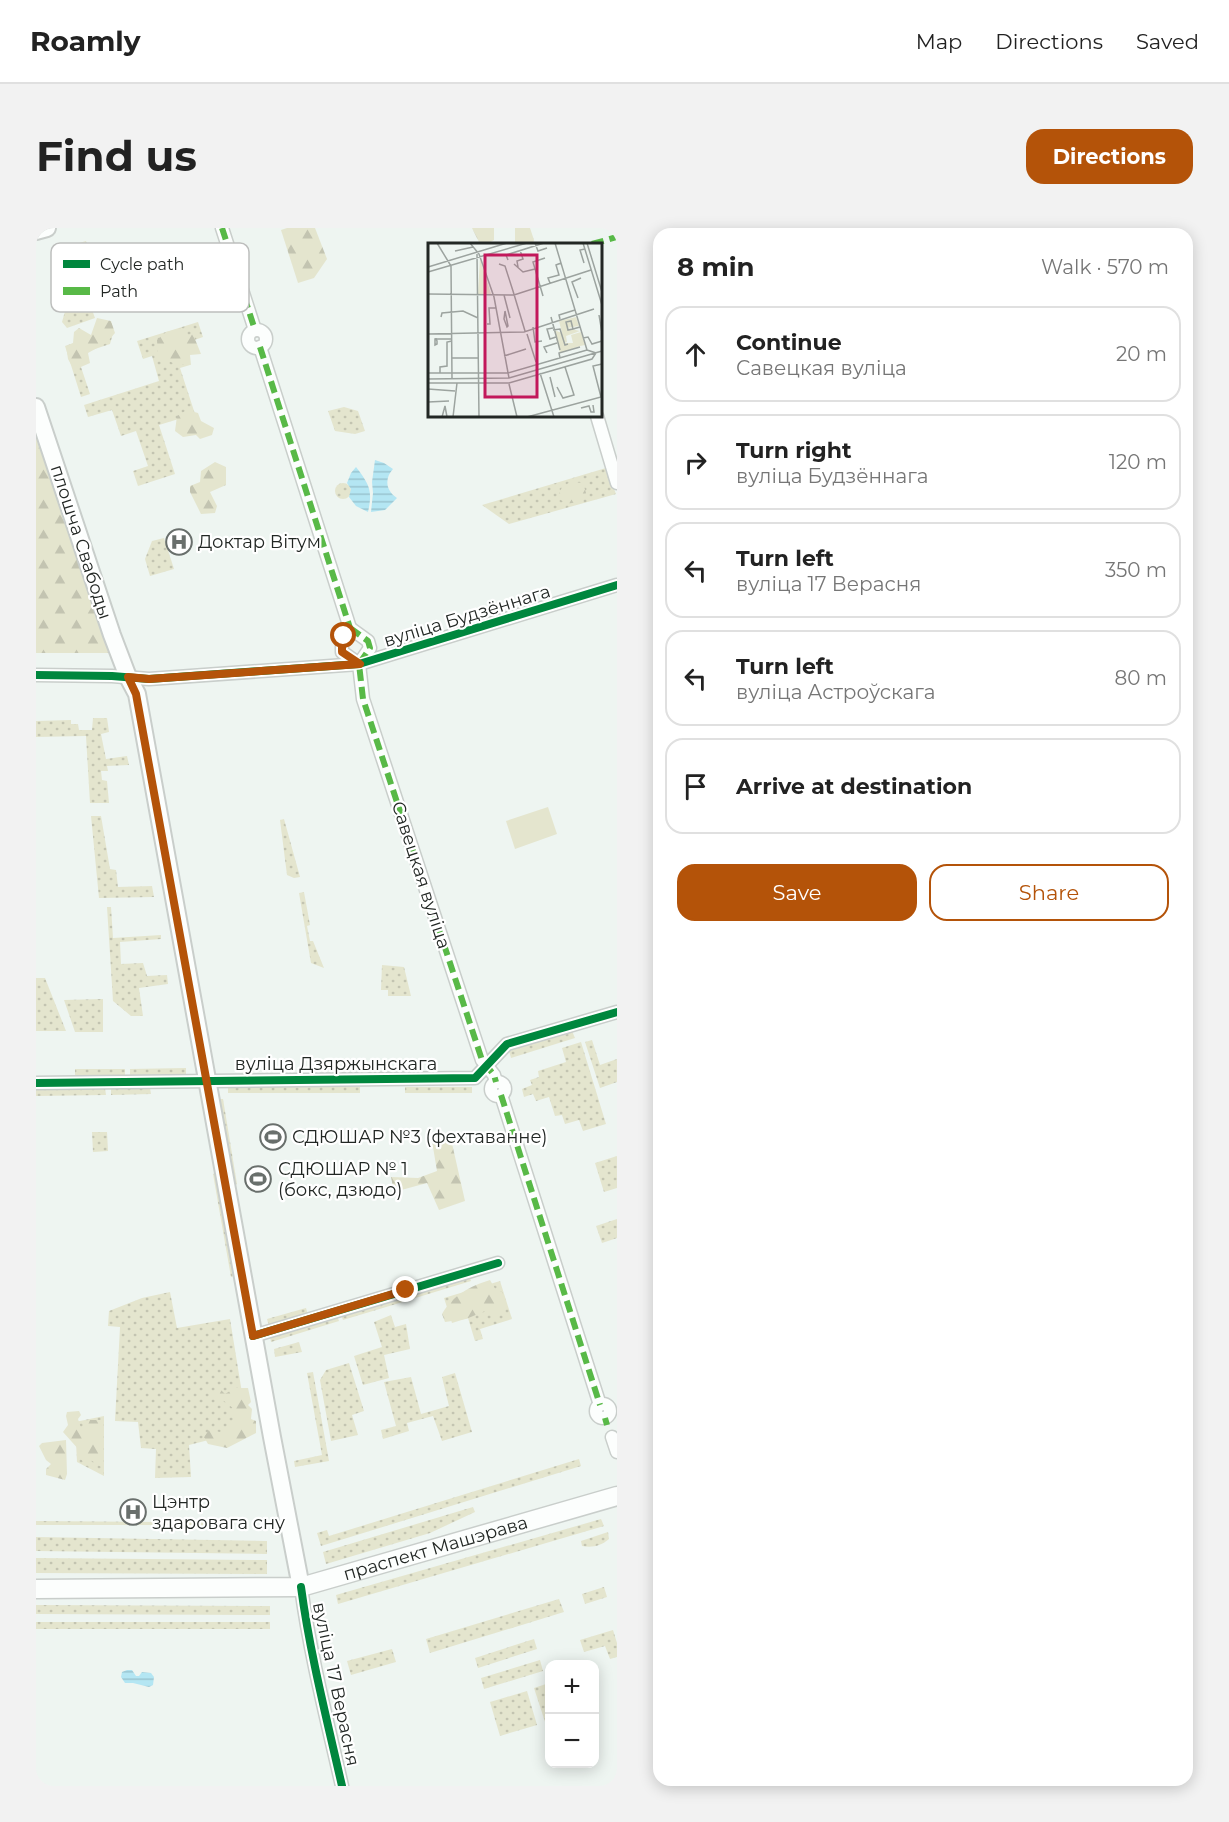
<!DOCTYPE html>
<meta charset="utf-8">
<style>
body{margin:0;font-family:Montserrat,sans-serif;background:#f2f2f2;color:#222}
.controls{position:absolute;right:18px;bottom:18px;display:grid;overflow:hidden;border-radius:12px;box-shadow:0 3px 15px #0003}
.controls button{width:54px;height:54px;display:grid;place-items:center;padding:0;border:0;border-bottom:2px solid #e0e0e0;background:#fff;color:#222;font:30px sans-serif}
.stop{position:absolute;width:18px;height:18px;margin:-14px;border:4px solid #b45309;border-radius:50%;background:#fff}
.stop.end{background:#b45309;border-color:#fff;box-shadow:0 2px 6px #0008}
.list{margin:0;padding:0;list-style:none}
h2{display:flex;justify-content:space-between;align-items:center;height:78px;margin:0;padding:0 24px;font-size:26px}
h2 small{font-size:20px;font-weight:400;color:#767676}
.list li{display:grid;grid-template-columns:39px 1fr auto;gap:18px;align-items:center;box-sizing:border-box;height:96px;margin:0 12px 12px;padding:0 12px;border:2px solid #e0e0e0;border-radius:18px}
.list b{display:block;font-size:22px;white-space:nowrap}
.list p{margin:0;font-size:20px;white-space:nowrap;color:#767676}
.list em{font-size:20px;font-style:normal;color:#767676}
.actions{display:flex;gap:12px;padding:18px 24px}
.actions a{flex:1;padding:14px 0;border:2px solid #b45309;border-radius:18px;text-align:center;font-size:21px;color:#b45309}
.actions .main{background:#b45309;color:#fff}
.icon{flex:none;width:33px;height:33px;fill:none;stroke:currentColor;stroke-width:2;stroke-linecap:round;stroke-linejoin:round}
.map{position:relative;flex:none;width:581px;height:1558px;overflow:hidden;border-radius:18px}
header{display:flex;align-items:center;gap:36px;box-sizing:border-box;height:84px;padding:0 30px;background:#fff;border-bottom:2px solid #e0e0e0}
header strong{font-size:28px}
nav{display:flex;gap:33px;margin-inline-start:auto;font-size:21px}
.intro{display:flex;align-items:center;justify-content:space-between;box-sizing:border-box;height:144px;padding:0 36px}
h1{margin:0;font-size:42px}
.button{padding:15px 27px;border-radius:18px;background:#b45309;color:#fff;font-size:21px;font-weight:700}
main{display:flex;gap:36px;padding:0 36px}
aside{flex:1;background:#fff;border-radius:18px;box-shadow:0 3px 15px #0003}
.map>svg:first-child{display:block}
.grass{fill:url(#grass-dots)}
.forest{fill:url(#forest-firs)}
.pitch{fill:#e4e5ce}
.water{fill:url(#water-rules)}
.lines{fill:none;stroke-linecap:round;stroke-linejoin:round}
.street-casing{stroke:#c9cecb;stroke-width:15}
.secondary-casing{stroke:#c9cecb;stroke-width:20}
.primary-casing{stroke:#c9cecb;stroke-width:21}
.street{stroke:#fcfefd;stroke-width:12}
.secondary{stroke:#fcfefd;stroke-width:16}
.primary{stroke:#fcfefd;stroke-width:18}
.quiet{stroke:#58b947;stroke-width:6;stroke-dasharray:12 6;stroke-linecap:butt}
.cycleway-casing{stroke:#fff;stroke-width:11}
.cycleway{stroke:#00873e;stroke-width:8}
.route{stroke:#b45309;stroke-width:8}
.labels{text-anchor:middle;stroke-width:4.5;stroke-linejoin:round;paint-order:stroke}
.street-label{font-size:18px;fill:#222724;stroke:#fff}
.poi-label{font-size:18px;fill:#222724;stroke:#fff;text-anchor:start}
.inset-road{fill:none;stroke:#9ca39f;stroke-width:1.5}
.view{fill:#c2185b;fill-opacity:0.15;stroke:#c2185b;stroke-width:3}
.inset-edge{fill:none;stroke:#222724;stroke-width:3}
.key{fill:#fff;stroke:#bdbebd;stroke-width:1.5}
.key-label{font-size:16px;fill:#222724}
</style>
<header>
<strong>Roamly</strong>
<nav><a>Map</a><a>Directions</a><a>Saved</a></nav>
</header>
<div class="intro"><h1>Find us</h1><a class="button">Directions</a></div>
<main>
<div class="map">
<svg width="581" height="1558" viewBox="0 0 581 1558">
<defs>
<pattern id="grass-dots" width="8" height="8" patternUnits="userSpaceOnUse" patternTransform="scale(1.5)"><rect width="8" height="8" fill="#e4e5ce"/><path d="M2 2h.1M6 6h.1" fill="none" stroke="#c3c4b1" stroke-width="1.8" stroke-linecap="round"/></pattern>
<pattern id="forest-firs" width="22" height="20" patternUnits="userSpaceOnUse" patternTransform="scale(1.5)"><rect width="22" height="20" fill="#e4e5ce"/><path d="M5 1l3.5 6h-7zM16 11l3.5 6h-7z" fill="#c3c4b1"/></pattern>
<pattern id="water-rules" width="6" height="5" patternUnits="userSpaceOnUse" patternTransform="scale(1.5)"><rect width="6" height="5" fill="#b4e6f3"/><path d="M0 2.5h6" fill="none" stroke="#9ac5d0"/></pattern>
</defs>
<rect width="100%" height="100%" fill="#eef5f1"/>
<g class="grass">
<polygon points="50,13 57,39 47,42 40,16"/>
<polygon points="55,79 59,90 31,100 26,94 30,80 41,84"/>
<polygon points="162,94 167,109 147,116 154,137 144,140 159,186 123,197 139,246 102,258 97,243 112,238 100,203 85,208 76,182 52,189 48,177 123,153 116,128 107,131 101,113"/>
<polygon points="78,102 74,116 41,127 54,166 45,169 29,118"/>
<polygon points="308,179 322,183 329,203 319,206 299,203 292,183"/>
<polygon points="570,240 580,266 473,296 446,277"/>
<circle cx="307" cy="263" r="8"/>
<polygon points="128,310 138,341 114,348 109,331 116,313"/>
<polygon points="57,490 71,490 73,504 65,506 70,531 91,528 93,537 71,538 72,543 65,543 66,552 71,553 73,575 54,575 50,508 0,509 0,493 35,492 35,496 42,496 43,502 56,502"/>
<polygon points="55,588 65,588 74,641 80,642 82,659 116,658 118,669 63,670"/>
<polygon points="248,591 264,649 258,650 251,647 244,592"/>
<polygon points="268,664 274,697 271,698 274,713 277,713 288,740 275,735 263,665"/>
<polygon points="71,679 75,679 77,710 125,707 125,711 84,714 85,736 107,735 111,748 131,747 132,756 103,760 107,788 95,788 77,773"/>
<polygon points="346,737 368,739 375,768 352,768 352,762 345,762"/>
<polygon points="0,750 9,750 30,803 0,803"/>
<polygon points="67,771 67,804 39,804 28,772"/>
<polygon points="536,803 539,810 475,830 473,823"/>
<polygon points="556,812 564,837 581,831 581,854 564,860 549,814"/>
<polygon points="545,814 570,896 547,903 543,892 529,896 526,887 519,888 513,869 500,873 497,866 488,869 486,861 496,857 494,852 503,849 502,843 530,834 526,820"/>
<polygon points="150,840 150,846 94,847 94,841"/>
<rect x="39" y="841" width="50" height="6"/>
<rect x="192" y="859" width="132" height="6"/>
<rect x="369" y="859" width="67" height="6"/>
<polygon points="69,860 70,867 0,868 0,861"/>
<polygon points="75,860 114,860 115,866 75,867"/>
<polygon points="183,871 187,871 201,956 198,957"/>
<polygon points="56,904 71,904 72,923 57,924"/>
<polygon points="581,928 581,960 568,964 559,935"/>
<polygon points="181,945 200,1048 195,1049 177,946"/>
<polygon points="581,991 581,1010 566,1015 560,998"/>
<polygon points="433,1048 435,1053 376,1071 374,1066"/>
<polygon points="464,1053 476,1091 444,1101 447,1111 439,1113 432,1090 416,1095 408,1070"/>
<polygon points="134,1064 141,1100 194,1091 212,1202 153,1217 155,1249 119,1250 120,1221 105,1220 102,1194 79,1193 84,1099 72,1098 73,1083 106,1070"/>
<polygon points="369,1068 370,1073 307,1092 305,1087"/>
<polygon points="270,1080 272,1087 233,1098 231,1091"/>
<polygon points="355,1087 359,1099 370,1096 374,1121 348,1127 353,1150 327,1157 318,1128 346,1119 338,1094"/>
<polygon points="301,1088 303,1093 235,1114 234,1108"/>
<polygon points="263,1114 266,1124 239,1129 238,1121"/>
<polygon points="313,1135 328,1183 316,1187 322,1207 295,1213 284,1152 290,1142"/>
<polygon points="277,1144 293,1233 259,1239 258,1233 286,1227 271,1145"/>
<polygon points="419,1145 436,1204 406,1213 397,1188 371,1195 373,1203 347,1211 345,1202 360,1198 348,1154 375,1149 385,1186 413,1178 406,1149"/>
<polygon points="68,1188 68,1248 41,1234 39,1194"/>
<polygon points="543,1231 545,1238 285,1318 281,1305 291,1302 293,1308"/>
<polygon points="437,1279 439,1284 394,1305 290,1336 287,1324"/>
<polygon points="565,1291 568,1298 302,1376 300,1367"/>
<polygon points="0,1293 124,1294 124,1297 0,1297"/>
<polygon points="131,1294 199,1294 198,1298 131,1297"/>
<path d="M572 1304 573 1311C565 1318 556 1320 546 1318L545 1313Z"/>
<polygon points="0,1309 231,1313 231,1326 0,1323"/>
<polygon points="0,1330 231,1332 231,1346 0,1345"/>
<polygon points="568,1359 571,1369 549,1376 546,1366"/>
<polygon points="523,1371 528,1384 394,1425 390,1411"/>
<polygon points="0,1377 234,1378 234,1387 0,1386"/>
<rect x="0" y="1394" width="234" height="7"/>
<polygon points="577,1402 581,1415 581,1429 574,1431 569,1418 548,1424 544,1412"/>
<polygon points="498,1411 501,1421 442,1440 439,1430"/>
<polygon points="356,1421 360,1434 315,1447 311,1433"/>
<polygon points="504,1432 507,1443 448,1461 445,1450"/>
<polygon points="513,1455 513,1499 511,1500 498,1460"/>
<polygon points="491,1463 501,1497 464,1508 454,1474"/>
</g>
<g class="forest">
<polygon points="251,0 279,0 291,31 278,50 262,55 245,2"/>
<polygon points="436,0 458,0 458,12 451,16 444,16"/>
<polygon points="479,0 494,0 498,12 497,16 479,16"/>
<polygon points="61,90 75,93 79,105 70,115 52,125 54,135 38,142 32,131 30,118 37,115 38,104 43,100 55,107"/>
<polygon points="146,100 148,108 157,106 165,126 154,127 155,137 137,135 122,128 121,112 130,104"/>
<polygon points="151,182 162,185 165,193 178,200 176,207 164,211 160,207 147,209 139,203 141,188"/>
<polygon points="0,202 75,425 0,425"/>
<polygon points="179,234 190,239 190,257 174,264 181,278 179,285 165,286 154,264 154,258 164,254 165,243"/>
<path d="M535 254 547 255 550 265 547 271C538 276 532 277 523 271 523 261 526 258 535 254Z"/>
<polygon points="415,911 429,973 403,982 391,955 358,964 355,949 382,950 401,943 396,913"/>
<path d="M454 1052 461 1064H466L470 1074 463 1087 449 1083 430 1091 409 1094 406 1086C417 1067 434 1058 454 1052Z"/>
<polygon points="199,1160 212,1160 215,1174 212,1177 216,1181 215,1191 220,1193 220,1205 191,1220 172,1216 168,1209 173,1202 184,1204 197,1197 198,1181 188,1173 177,1170 184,1161 189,1166"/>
<polygon points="43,1183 45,1187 42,1191 45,1200 52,1197 54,1192 67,1192 67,1240 53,1231 49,1235 41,1228 44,1223 27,1204 32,1197 30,1188 31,1184"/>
<polygon points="30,1212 31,1246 29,1252 10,1247 10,1241 15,1236 10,1232 3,1218 6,1215"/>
</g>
<polygon class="pitch" points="512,579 521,606 479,621 470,593"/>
<g class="water">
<path d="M339 232 348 235 357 241C348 251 350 263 361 270L349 282 335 284 337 265 336 254Z"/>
<path d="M320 239C333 256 337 262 332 284L320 278 313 269 315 261 311 255 315 245Z"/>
<polygon points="91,1442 96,1442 100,1448 103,1448 106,1444 115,1445 118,1449 117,1457 113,1459 97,1455 89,1455 85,1449 86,1444"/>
</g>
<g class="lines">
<g class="street-casing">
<g id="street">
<polyline points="186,0 219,102"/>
<circle cx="221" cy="111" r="9"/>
<polyline points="224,119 314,400 306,415 306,424 323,436"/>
<polyline points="561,188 581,255"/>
<polyline points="314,400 332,413 334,420 323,436 327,471 446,832 458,847 460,854"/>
<polyline points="0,447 76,448 113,451 323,436 581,357"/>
<circle cx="462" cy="861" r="7"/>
<polyline points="0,855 439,850 471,816 581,784"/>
<polyline points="465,867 564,1177"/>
<polyline points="217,1108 462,1035"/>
<circle cx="567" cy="1183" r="7"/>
<polyline points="576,1209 581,1224"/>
<path d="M265 1359C274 1426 291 1492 306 1558"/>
</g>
</g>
<g class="secondary-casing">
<g id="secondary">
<polyline points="0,3 11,0"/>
<polyline points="0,179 76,407 92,449 101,466 236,1209 265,1359"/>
</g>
</g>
<g class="primary-casing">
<g id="primary">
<path id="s1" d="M0 1361 265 1359 581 1268"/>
</g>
</g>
<use href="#street" class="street"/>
<use href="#secondary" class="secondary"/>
<use href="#primary" class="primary"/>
<g class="quiet">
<polyline points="186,0 219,102"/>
<polyline points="556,16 581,9"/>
<polyline points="224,119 314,400 306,415 306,424 323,436"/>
<polyline points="314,400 332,413 334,420 323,436 327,471 446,832 458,847 460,854"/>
<polyline points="465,867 564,1177"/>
<polyline points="569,1190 571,1197"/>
</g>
<g class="cycleway-casing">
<g id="cycleway">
<polyline points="0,447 76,448 113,451 323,436 581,357"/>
<polyline points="0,855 439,850 471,816 581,784"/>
<polyline points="217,1108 462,1035"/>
<path d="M265 1359C274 1426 291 1492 306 1558"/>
</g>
</g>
<use href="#cycleway" class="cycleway"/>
</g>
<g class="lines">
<polyline class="route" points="308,408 306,415 306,424 324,436 113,451 92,449 100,466 217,1108 370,1062"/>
</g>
<defs>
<g id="hospital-ring" transform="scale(1.35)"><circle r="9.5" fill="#fff" stroke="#696f6c" stroke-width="1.5"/><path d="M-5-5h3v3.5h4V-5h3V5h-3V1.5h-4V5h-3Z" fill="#696f6c"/></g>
<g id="stadium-ring" transform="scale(1.35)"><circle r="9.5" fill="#fff" stroke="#696f6c" stroke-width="1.5"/><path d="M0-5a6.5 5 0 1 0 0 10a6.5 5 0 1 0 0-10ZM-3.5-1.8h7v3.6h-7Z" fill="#696f6c"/></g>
</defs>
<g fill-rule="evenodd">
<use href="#hospital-ring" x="143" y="314"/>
<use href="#stadium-ring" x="237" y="909"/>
<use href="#stadium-ring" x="222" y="951"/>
<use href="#hospital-ring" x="97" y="1284"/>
</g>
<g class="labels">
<g class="street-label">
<text transform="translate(45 314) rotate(72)" y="6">плошча Свабоды</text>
<text transform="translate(431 388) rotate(-17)" y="6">вуліца Будзённага</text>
<text transform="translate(385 647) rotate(72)" y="6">Савецкая вуліца</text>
<text x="300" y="842">вуліца Дзяржынскага</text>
<text dy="6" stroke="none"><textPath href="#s1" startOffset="405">праспект Машэрава</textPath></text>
<text transform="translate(300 1456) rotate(78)" y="6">вуліца 17 Верасня</text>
</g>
<g class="poi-label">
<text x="162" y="320">Доктар Вітум</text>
<text x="256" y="915">СДЮШАР №3 (фехтаванне)</text>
<text x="242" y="947">СДЮШАР № 1<tspan x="242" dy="21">(бокс, дзюдо)</tspan></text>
<text x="116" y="1280">Цэнтр<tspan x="116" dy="21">здаровага сну</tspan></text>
</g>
</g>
<g transform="translate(392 15)">
<rect width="174" height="174" fill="#eef5f1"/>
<path d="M148 74 151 83 139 85 152 88 138 93 139 99 136 100H145L143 92 153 89 157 102 152 103 149 94 152 103 132 110 126 87 134 90 131 78Z" fill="#e4e5ce"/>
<path d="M52 16 63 51H50Z" fill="#e4e5ce"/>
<path class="inset-road" d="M9 0 23 23 24 136M42 0 51 11 66 54 81 135M107 0 110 8 119 5M127 0 159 107M155 0 174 62M159 0 174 49M27 8 45 4M49 11 51 174M80 17 78 12 116 0M156 20 152 7 157 6M71 21 77 23 85 48M86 21 95 29 107 26M0 24 79 0M90 24 89 18 95 16 92 7M0 29 99 0M122 40 120 35 131 32 128 22 133 20M85 48 97 88M0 51 86 52 163 27M76 52 82 75M115 53 105 19 117 15M150 55 144 39 153 35M77 68 80 83 79 84 76 76 77 68M171 72 174 90M13 74 14 70 35 68 50 75M123 74 132 107M132 76 131 72 147 67M59 81H62L61 65H68M105 84 107 99 114 98M125 85 119 86 122 96 128 94M145 86 140 87 138 79 143 78 145 86 152 84M125 87 132 86 137 102 140 101M0 91 96 89 166 66M99 91 108 119M8 95V96L9 98V101L7 102V96H24M155 95 160 94 164 101 174 98M119 110 116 104 129 100M76 113 98 106M24 115H50M132 115 131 110 152 104M0 130H80L159 107M12 130V124L19 123V99L24 98M112 130 126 174M122 134 127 154M0 136 81 135 174 108M0 140H81L164 116 168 110 159 107M81 141 89 174M129 144 135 155 146 152 137 124M0 146 27 148M0 159 21 158M153 165 161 163 163 169H166L165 162M14 174 17 163 19 174M25 174 29 140M99 174 173 154 165 123 174 121"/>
<path class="view" d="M57 12H109V154H57Z"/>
<rect width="174" height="174" class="inset-edge"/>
</g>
<rect x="15" y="15" width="198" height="69" rx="9" class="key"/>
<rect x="27" y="32" width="27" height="8" fill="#00873e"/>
<rect x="27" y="59" width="27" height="8" fill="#58b947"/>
<g class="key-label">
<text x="64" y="42">Cycle path</text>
<text x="64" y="69">Path</text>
</g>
</svg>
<div class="controls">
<button>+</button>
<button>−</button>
</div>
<div class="stop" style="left:308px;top:408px"></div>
<div class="stop end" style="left:370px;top:1062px"></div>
</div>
<aside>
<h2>8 min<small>Walk · 570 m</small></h2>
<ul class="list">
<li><svg class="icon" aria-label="ahead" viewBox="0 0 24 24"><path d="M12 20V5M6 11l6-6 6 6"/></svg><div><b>Continue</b><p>Савецкая вуліца</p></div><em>20 m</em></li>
<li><svg class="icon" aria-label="right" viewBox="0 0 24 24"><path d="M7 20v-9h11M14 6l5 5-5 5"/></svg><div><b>Turn right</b><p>вуліца Будзённага</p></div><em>120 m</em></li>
<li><svg class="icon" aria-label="left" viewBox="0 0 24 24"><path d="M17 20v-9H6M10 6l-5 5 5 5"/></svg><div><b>Turn left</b><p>вуліца 17 Верасня</p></div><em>350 m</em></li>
<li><svg class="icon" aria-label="left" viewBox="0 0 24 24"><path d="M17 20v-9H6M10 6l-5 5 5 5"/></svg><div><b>Turn left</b><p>вуліца Астроўскага</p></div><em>80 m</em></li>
<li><svg class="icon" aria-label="arrive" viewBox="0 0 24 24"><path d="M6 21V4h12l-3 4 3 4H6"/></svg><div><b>Arrive at destination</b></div></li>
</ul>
<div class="actions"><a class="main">Save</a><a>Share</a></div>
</aside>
</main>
